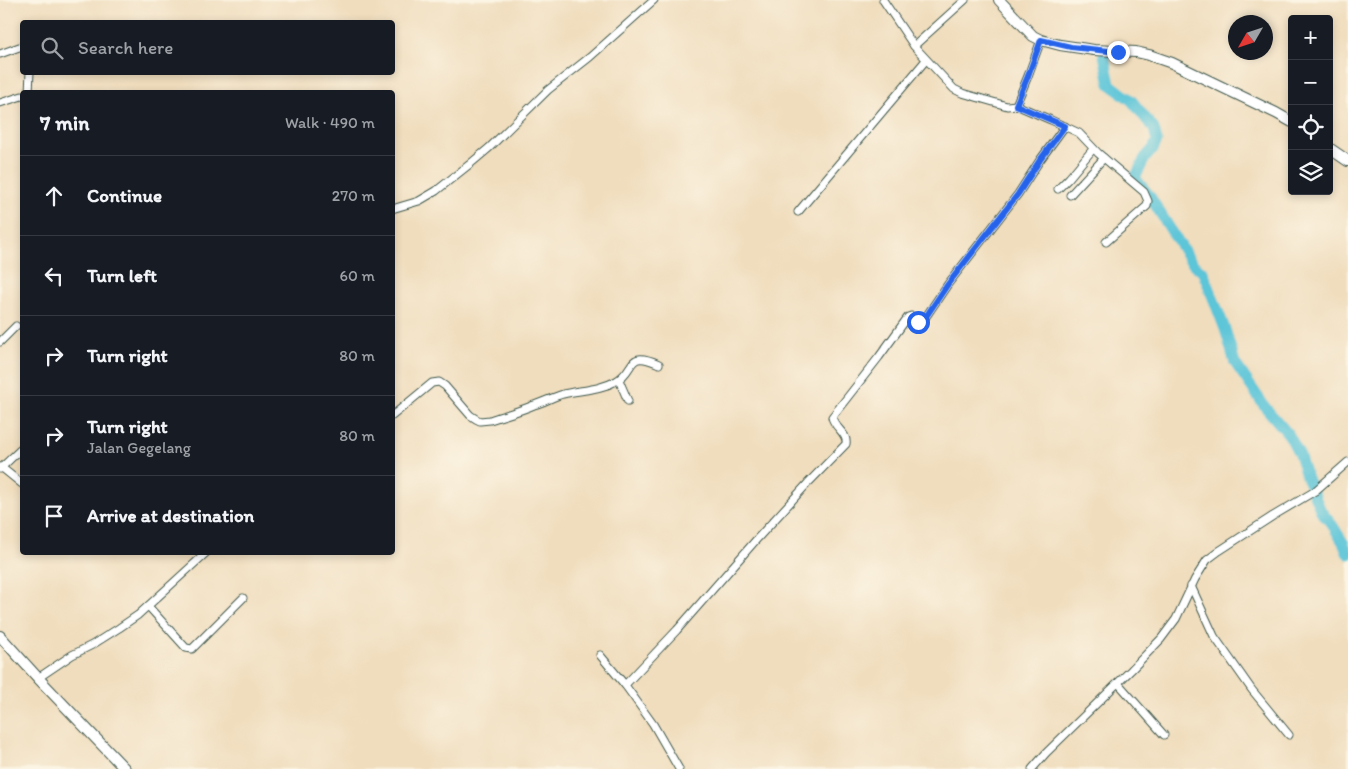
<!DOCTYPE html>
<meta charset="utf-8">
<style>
body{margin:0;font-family:Itim,sans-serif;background:#20242c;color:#f1f3f6}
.controls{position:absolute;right:15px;top:15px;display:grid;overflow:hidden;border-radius:5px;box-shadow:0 2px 8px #0003}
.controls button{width:45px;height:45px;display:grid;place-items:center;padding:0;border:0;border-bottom:1px solid #363941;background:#171b24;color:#f1f3f6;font:25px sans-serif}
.compass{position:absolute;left:1228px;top:15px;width:45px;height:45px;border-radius:50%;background:#171b24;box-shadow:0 2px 8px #0003;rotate:231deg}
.stop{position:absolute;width:15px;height:15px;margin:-11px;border:4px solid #2563eb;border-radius:50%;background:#fff}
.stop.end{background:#2563eb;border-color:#fff;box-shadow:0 1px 5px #0008}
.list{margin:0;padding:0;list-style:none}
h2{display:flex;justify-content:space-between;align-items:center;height:65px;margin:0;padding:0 20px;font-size:21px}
h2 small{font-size:16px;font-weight:400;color:#9ea1a6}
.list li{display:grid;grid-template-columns:32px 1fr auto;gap:15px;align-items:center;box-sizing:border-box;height:80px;padding:0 20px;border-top:1px solid #363941}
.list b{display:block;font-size:19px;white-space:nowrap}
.list p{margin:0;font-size:16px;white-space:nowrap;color:#9ea1a6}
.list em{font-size:16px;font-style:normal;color:#9ea1a6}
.icon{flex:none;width:28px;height:28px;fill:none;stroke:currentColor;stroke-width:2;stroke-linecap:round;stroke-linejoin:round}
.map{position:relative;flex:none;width:1348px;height:769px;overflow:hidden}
.search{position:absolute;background:#171b24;box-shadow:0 2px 8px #0003;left:20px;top:20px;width:375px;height:55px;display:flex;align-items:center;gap:12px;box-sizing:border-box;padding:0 18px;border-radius:5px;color:#9ea1a6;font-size:19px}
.panel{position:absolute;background:#171b24;box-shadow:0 2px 8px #0003;left:20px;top:90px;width:375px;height:465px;border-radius:5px}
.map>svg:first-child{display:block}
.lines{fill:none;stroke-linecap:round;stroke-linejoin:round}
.river{stroke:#5cc5d8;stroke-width:11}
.street-casing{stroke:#3e5549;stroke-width:9}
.secondary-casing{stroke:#3e5549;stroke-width:12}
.street{stroke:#fff;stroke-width:7}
.secondary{stroke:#fff;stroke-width:10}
.route{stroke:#2563eb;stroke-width:6}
</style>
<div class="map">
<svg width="1348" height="769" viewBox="0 0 1348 769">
<rect width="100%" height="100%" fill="#fcf5e5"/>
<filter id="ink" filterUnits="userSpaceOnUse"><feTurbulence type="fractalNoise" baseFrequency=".02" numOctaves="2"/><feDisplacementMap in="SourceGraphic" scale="10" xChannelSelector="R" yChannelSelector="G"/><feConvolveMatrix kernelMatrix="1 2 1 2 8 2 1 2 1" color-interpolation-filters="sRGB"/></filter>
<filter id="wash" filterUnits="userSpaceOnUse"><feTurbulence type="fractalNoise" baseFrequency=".0096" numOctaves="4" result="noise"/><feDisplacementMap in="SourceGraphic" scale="20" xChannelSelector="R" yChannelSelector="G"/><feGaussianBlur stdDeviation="1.12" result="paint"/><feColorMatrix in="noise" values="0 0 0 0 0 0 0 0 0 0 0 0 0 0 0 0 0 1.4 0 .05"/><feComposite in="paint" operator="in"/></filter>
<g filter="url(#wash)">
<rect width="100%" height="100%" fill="#f0ddbd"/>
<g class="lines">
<polyline class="river" points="1104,55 1110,84 1132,101 1154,129 1157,141 1153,149 1145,158 1135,178 1149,195 1189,259 1194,265 1203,272 1225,329 1235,363 1265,407 1289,435 1299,454 1306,476 1321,511 1333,526 1344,544 1348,554"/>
</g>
</g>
<g filter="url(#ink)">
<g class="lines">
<g class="street-casing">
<g id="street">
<polyline points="883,0 914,46 954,89 962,93 1007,106 1016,105 1051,120 1079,133 1098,153 1144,192 1148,201 1147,206 1106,242"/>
<polyline points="914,46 965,0"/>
<polyline points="0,54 22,46"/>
<polyline points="29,92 30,72"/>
<polyline points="0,103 22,96"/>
<polyline points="1016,105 1028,76 1041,40"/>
<polyline points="1058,189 1069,178 1093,149"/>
<polyline points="1070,195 1104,158"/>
<polyline points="392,209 419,201 436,191 470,164 489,148 548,90 590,57 654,0"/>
<polyline points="798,212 926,60"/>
<polyline points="0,342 16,326"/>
<polyline points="619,380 628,401"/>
<path d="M392 416 432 383 439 382 445 386 470 415 476 419 480 421 490 420C505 415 520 411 534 405 544 402 553 397 563 394 580 390 600 390 616 381 637 370 625 349 659 364"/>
<polyline points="1,467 22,484"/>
<polyline points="0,469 22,448"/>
<polyline points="1191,586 1214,636 1252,690 1289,735"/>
<polyline points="148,606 186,648 192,649 243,598"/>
<polyline points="600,655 625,685"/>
<polyline points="38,678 72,655 92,645 119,628 138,615 207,552"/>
<polyline points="1118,683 1164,735"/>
<path d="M679 769 653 724 625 685 677 630 756 540 808 483 846 444C848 433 834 428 832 417L879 357 908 317 911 316 919 323 923 321 948 284 1018 194 1040 160 1065 126"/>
<polyline points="1032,769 1046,753 1131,670 1161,639 1176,619 1195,579 1207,560 1219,551 1273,516 1315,491 1348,462"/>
</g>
</g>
<g class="secondary-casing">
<g id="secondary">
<polyline points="999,0 1033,36 1041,40 1060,45 1094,50 1136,52 1149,55 1172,63 1276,113 1292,122"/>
<polyline points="1329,148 1348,161"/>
<polyline points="0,636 38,678 125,769"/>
</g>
</g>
<use href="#street" class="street"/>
<use href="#secondary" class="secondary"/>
</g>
</g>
<g class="lines" filter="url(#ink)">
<polyline class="route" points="918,322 920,323 923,321 948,284 1018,194 1040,160 1065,126 1016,105 1028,76 1041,40 1071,47 1118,52"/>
</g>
</svg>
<div class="controls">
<button>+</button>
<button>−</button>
<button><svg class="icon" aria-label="locate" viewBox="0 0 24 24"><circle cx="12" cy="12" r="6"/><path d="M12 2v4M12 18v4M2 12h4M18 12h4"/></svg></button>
<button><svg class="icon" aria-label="layers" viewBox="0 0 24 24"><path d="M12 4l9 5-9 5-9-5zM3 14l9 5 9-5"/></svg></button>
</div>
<svg class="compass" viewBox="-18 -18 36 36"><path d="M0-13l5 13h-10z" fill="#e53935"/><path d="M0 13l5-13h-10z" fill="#9ea1a6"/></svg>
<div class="stop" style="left:918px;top:322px"></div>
<div class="stop end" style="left:1118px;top:52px"></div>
<div class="search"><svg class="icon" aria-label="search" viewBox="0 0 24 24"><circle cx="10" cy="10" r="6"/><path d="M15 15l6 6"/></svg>Search here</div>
<section class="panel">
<h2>7 min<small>Walk · 490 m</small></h2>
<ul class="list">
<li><svg class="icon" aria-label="ahead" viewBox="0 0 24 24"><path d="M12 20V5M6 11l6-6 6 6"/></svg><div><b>Continue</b></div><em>270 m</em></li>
<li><svg class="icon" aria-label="left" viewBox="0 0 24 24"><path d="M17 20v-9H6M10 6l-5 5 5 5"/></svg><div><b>Turn left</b></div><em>60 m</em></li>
<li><svg class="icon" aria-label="right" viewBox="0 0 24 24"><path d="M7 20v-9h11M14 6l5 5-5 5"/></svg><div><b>Turn right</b></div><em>80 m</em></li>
<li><svg class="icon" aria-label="right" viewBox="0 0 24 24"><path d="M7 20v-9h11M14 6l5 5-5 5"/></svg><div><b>Turn right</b><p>Jalan Gegelang</p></div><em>80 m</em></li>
<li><svg class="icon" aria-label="arrive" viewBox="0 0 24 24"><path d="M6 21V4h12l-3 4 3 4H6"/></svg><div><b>Arrive at destination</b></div></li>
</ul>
</section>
</div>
